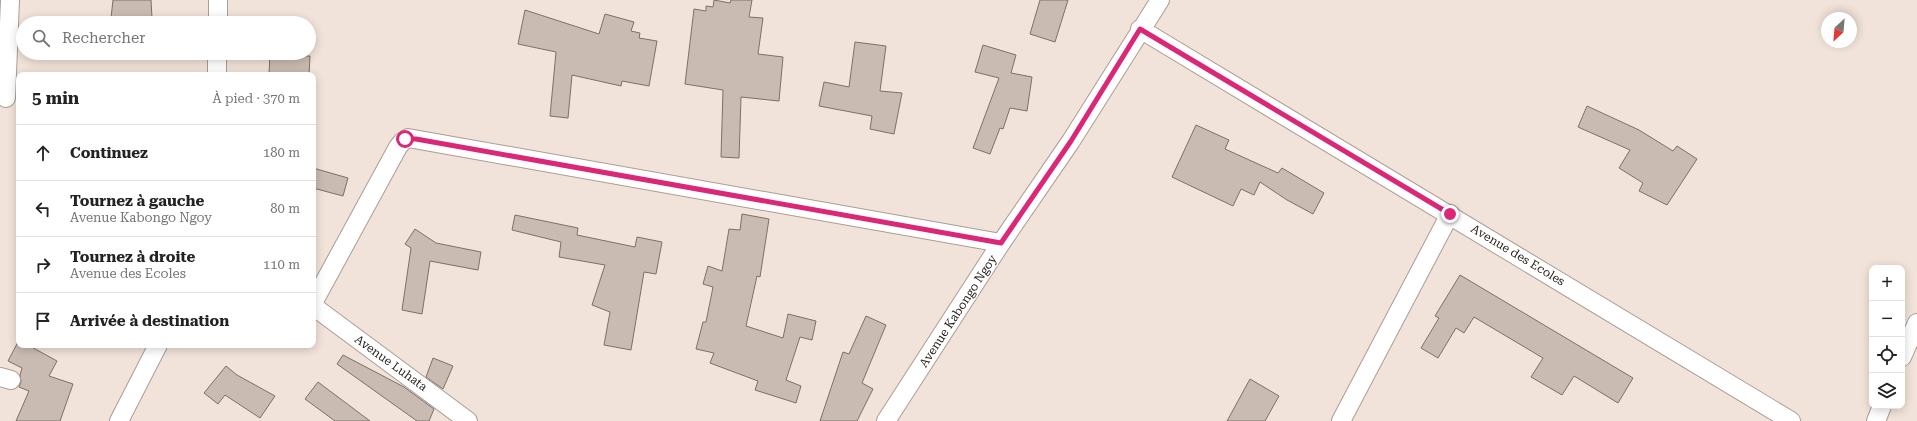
<!DOCTYPE html>
<html lang="fr">
<meta charset="utf-8">
<style>
body{margin:0;font-family:"Roboto Serif",serif;background:#f2f2f2;color:#222}
.controls{position:absolute;right:12px;bottom:12px;display:grid;overflow:hidden;border-radius:8px;box-shadow:0 2px 10px #0003}
.controls button{width:36px;height:36px;display:grid;place-items:center;padding:0;border:0;border-bottom:1px solid #e0e0e0;background:#fff;color:#222;font:20px sans-serif}
.compass{position:absolute;left:1821px;top:12px;width:36px;height:36px;border-radius:50%;background:#fff;box-shadow:0 2px 10px #0003;rotate:206deg}
.stop{position:absolute;width:12px;height:12px;margin:-9px;border:3px solid #db2777;border-radius:50%;background:#fff}
.stop.end{background:#db2777;border-color:#fff;box-shadow:0 1px 4px #0008}
.list{margin:0;padding:0;list-style:none}
h2{display:flex;justify-content:space-between;align-items:center;height:52px;margin:0;padding:0 16px;font-size:17px}
h2 small{font-size:13px;font-weight:400;color:#767676}
.list li{display:grid;grid-template-columns:26px 1fr auto;gap:12px;align-items:center;box-sizing:border-box;height:56px;padding:0 16px;border-top:1px solid #e0e0e0}
.list b{display:block;font-size:15px;white-space:nowrap}
.list p{margin:0;font-size:13px;white-space:nowrap;color:#767676}
.list em{font-size:13px;font-style:normal;color:#767676}
.icon{flex:none;width:22px;height:22px;fill:none;stroke:currentColor;stroke-width:2;stroke-linecap:round;stroke-linejoin:round}
.map{position:relative;flex:none;width:1917px;height:421px;overflow:hidden}
.search{position:absolute;background:#fff;box-shadow:0 2px 10px #0003;left:16px;top:16px;width:300px;height:44px;display:flex;align-items:center;gap:10px;box-sizing:border-box;padding:0 14px;border-radius:22px;color:#767676;font-size:15px}
.panel{position:absolute;background:#fff;box-shadow:0 2px 10px #0003;left:16px;top:72px;width:300px;height:276px;border-radius:8px}
.map>svg:first-child{display:block}
.building{fill:#c9bbb1;stroke:#7c7067}
.lines{fill:none;stroke-linecap:round;stroke-linejoin:round}
.minor-casing{stroke:#ab9d94;stroke-width:20}
.minor{stroke:#fff;stroke-width:18}
.route{stroke:#db2777;stroke-width:5}
.labels{text-anchor:middle;stroke-width:3;stroke-linejoin:round;paint-order:stroke}
.street-label{font-size:12px;fill:#26211d;stroke:#fff}
</style>
<div class="map">
<svg width="1917" height="421" viewBox="0 0 1917 421">
<rect width="100%" height="100%" fill="#f1e3d9"/>
<g class="building">
<polygon points="113,0 151,0 152,18 111,18"/>
<polygon points="714,0 730,3 731,0 752,0 749,17 763,18 758,54 783,57 779,101 741,97 739,158 721,157 723,90 685,84 694,9 706,11 706,6 713,7"/>
<polygon points="1040,0 1068,0 1055,42 1030,34"/>
<polygon points="525,10 599,34 605,14 634,22 631,31 640,33 639,38 657,41 649,86 622,81 621,86 572,75 568,118 550,116 556,52 518,44"/>
<polygon points="855,42 886,46 880,91 902,93 894,134 870,129 872,116 819,106 824,82 849,87"/>
<polygon points="983,45 1016,55 1011,73 1032,77 1027,111 1010,108 1003,129 1000,128 990,154 973,148 999,78 975,72"/>
<polygon points="270,53 291,53 291,56 310,56 309,75 269,75"/>
<polygon points="1587,106 1639,130 1673,151 1677,146 1697,159 1667,205 1639,191 1643,183 1619,168 1630,150 1578,127"/>
<polygon points="1196,125 1229,140 1225,149 1278,173 1282,168 1324,193 1313,214 1287,200 1260,182 1254,195 1241,189 1233,206 1172,177"/>
<polygon points="313,168 348,178 343,196 313,188"/>
<polygon points="742,214 769,219 760,277 757,276 746,326 783,338 788,314 816,321 812,340 800,337 786,380 801,386 796,403 755,390 758,381 710,363 714,353 696,349 703,322 706,322 713,287 703,284 708,266 722,271 729,229 740,230"/>
<polygon points="515,215 578,228 577,235 635,247 637,237 662,242 656,274 644,272 631,350 604,345 610,312 592,305 605,265 559,257 561,242 512,230"/>
<polygon points="415,229 436,243 481,252 478,270 430,261 422,314 402,310 411,248 405,244"/>
<polygon points="1460,275 1633,378 1618,403 1574,376 1562,395 1531,377 1543,358 1474,317 1464,333 1456,328 1438,358 1421,348 1439,318 1435,316"/>
<polygon points="866,316 886,325 862,383 873,389 857,421 820,421 843,352 849,354"/>
<polygon points="19,340 19,345 28,345 57,361 49,376 73,384 60,421 16,421 29,391 19,387 21,382 20,375 22,368 8,361"/>
<polygon points="343,355 404,387 434,409 429,421 417,421 337,364"/>
<polygon points="433,358 453,366 443,389 426,377"/>
<polygon points="226,366 237,375 275,396 260,418 225,395 218,404 204,393"/>
<polygon points="1250,379 1279,396 1265,421 1227,421"/>
<polygon points="318,382 370,421 335,421 305,399"/>
</g>
<g class="lines">
<g class="minor-casing">
<g id="minor">
<polyline points="218,23 218,0"/>
<polyline points="1140,29 1791,421"/>
<polyline points="217,75 217,53"/>
<polyline points="6,98 10,0"/>
<polyline points="313,303 398,147 402,142 408,138 1001,243"/>
<polyline points="313,306 468,421"/>
<polyline points="1902,357 1917,323"/>
<polyline points="0,377 11,380"/>
<polyline points="119,421 158,345"/>
<polyline points="886,421 1001,243 1071,141 1160,0"/>
<polyline points="1341,421 1450,214"/>
<polyline points="1876,421 1882,406"/>
</g>
</g>
<use href="#minor" class="minor"/>
</g>
<g class="lines">
<polyline class="route" points="405,139 416,139 1001,243 1071,141 1140,29 1450,214"/>
</g>
<g class="labels">
<g class="street-label">
<text transform="translate(1518 255) rotate(31)" y="4">Avenue des Ecoles</text>
<text transform="translate(958 311) rotate(-57)" y="4">Avenue Kabongo Ngoy</text>
<text transform="translate(391 363) rotate(36)" y="4">Avenue Luhata</text>
</g>
</g>
</svg>
<div class="controls">
<button>+</button>
<button>−</button>
<button><svg class="icon" aria-label="locate" viewBox="0 0 24 24"><circle cx="12" cy="12" r="6"/><path d="M12 2v4M12 18v4M2 12h4M18 12h4"/></svg></button>
<button><svg class="icon" aria-label="layers" viewBox="0 0 24 24"><path d="M12 4l9 5-9 5-9-5zM3 14l9 5 9-5"/></svg></button>
</div>
<svg class="compass" viewBox="-18 -18 36 36"><path d="M0-13l5 13h-10z" fill="#e53935"/><path d="M0 13l5-13h-10z" fill="#767676"/></svg>
<div class="stop" style="left:405px;top:139px"></div>
<div class="stop end" style="left:1450px;top:214px"></div>
<div class="search"><svg class="icon" aria-label="search" viewBox="0 0 24 24"><circle cx="10" cy="10" r="6"/><path d="M15 15l6 6"/></svg>Rechercher</div>
<section class="panel">
<h2>5 min<small>À pied · 370 m</small></h2>
<ul class="list">
<li><svg class="icon" aria-label="ahead" viewBox="0 0 24 24"><path d="M12 20V5M6 11l6-6 6 6"/></svg><div><b>Continuez</b></div><em>180 m</em></li>
<li><svg class="icon" aria-label="left" viewBox="0 0 24 24"><path d="M17 20v-9H6M10 6l-5 5 5 5"/></svg><div><b>Tournez à gauche</b><p>Avenue Kabongo Ngoy</p></div><em>80 m</em></li>
<li><svg class="icon" aria-label="right" viewBox="0 0 24 24"><path d="M7 20v-9h11M14 6l5 5-5 5"/></svg><div><b>Tournez à droite</b><p>Avenue des Ecoles</p></div><em>110 m</em></li>
<li><svg class="icon" aria-label="arrive" viewBox="0 0 24 24"><path d="M6 21V4h12l-3 4 3 4H6"/></svg><div><b>Arrivée à destination</b></div></li>
</ul>
</section>
</div>
